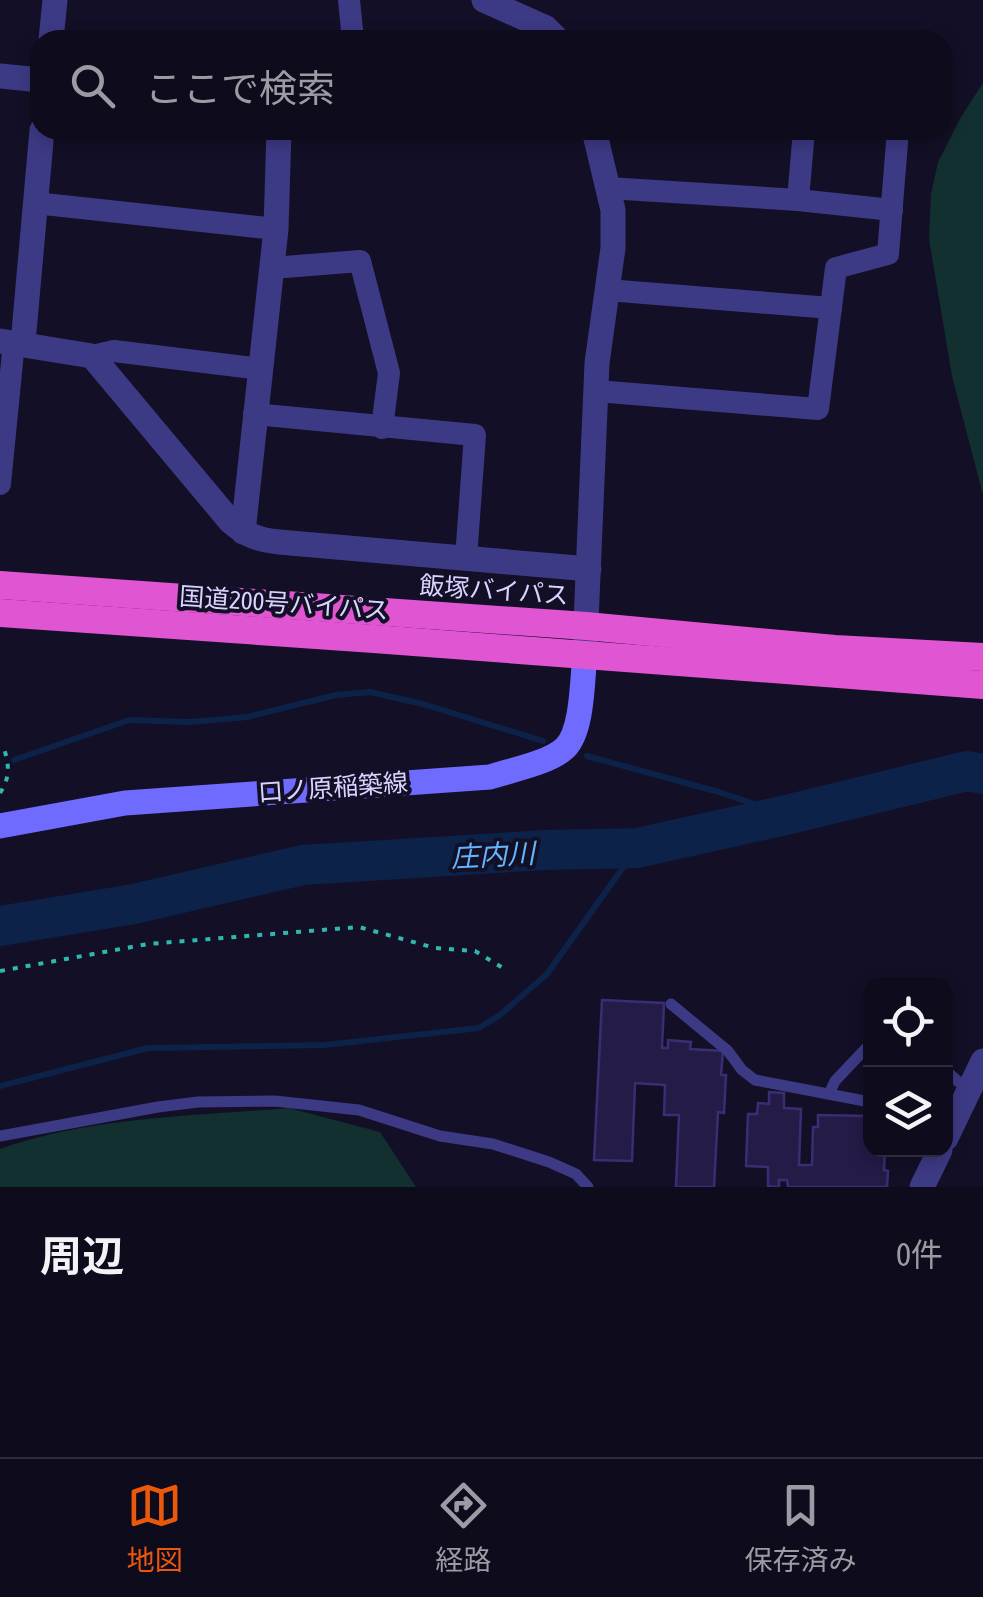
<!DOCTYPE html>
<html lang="ja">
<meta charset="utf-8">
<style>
body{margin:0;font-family:"Asap Condensed","Noto Sans JP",sans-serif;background:#1c1929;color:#f1f3f6}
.controls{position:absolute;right:30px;bottom:30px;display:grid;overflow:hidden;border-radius:20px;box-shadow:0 5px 15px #0003}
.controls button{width:90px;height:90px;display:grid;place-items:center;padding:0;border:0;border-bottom:2px solid #2e2b3b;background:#0e0b1c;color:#f1f3f6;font:50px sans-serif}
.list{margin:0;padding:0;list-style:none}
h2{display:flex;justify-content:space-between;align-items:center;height:130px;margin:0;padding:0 40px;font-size:42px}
h2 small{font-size:32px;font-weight:400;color:#9b9ba3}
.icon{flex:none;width:55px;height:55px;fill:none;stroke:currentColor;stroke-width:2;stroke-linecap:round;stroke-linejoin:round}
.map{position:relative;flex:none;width:983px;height:1187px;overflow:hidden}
.search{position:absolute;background:#0e0b1c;box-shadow:0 5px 15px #0003;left:30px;right:30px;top:30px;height:110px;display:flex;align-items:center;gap:25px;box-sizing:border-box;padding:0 35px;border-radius:30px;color:#9b9ba3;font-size:38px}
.sheet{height:270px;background:#0e0b1c}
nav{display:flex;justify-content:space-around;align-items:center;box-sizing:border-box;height:140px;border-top:2px solid #2e2b3b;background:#0e0b1c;font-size:28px;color:#9b9ba3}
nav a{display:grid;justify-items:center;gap:5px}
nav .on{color:#ea580c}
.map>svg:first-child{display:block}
.green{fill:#12302f}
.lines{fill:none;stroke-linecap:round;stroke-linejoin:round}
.stream{stroke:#0c2248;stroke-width:6}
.river{stroke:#0c2248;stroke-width:40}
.building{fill:#241b47;stroke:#3b2d73;stroke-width:2.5}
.path{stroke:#2fb8b0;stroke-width:4;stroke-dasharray:5 8;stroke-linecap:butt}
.service{stroke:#3d3a85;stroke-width:11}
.minor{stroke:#3d3a85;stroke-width:22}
.tertiary{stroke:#3d3a85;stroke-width:25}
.secondary{stroke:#6f6bff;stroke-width:25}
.trunk{stroke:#e055d1;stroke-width:28}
.labels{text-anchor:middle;stroke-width:8;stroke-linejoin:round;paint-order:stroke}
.street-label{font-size:25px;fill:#d9d4ff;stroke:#130f26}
.water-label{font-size:28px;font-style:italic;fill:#62b6ff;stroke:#130f26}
</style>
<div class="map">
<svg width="983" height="1187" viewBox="0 0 983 1187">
<rect width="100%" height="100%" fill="#130f26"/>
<g class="green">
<polygon points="983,83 983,495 952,376 929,239 931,194 938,162 961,117"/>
<path d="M289 1108 380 1132 416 1187H0V1149C89 1117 194 1116 289 1108Z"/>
</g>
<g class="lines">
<g class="stream">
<polyline points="587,756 719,792 786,815"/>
<polyline points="14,760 129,720 190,722 247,717 336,695 370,692 423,704 543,741"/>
<polyline points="0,1086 148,1048 325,1045 479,1028 500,1015 547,974 637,848"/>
</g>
<polyline class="river" points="0,926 134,904 303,865 545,850 637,848 786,815 967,771 983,774"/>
</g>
<g class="building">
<polygon points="602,1000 664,1003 662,1048 668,1048 668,1040 691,1042 690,1049 723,1051 721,1075 726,1075 724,1113 718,1112 714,1187 676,1187 679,1115 664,1115 665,1085 635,1083 632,1161 594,1160"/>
<polygon points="769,1092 784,1093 784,1108 801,1109 799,1165 812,1165 813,1127 818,1127 818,1115 870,1116 870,1150 885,1150 884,1170 888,1171 887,1187 788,1187 787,1180 779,1180 779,1187 768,1186 768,1167 746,1166 748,1114 757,1114 758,1103 769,1104"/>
</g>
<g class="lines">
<g class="path">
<path d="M0 793C11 776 9 764 3 745"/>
<polyline points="0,971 148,944 359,927 435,948 475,951 503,968"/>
</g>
<g class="service">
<polyline points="671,1004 728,1051 742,1070 755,1080 870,1102"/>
<polyline points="946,1071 968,1090"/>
<polyline points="829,1094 835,1081 870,1044"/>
<polyline points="0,1136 158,1107 198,1102 275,1101 359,1110 440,1136 493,1144 549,1162 576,1174 588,1187"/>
</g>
<g class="minor">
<polyline points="349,0 353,40"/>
<polyline points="608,188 798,200 804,130"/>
<polyline points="798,200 892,210"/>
<polyline points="35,203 276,229"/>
<polyline points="272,268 360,261 389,373 382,428"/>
<polyline points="607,290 831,308"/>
<polyline points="92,356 114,351 261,369"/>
<polyline points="596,391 818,409 836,268 888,254 898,130"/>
<polyline points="254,414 475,435 466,558"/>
<polyline points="0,484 14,342"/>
</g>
<g class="tertiary">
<polyline points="484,0 546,28 558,40"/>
<polyline points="51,40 55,0"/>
<polyline points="0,76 40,80"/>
<path d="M0 341 92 356 230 521C246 535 258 540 279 542L589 569"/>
<polyline points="23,343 42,130"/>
<polyline points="243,532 276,229 279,130"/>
<polyline points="585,646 597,363 613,248 613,210 594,130"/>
<polyline points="946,1138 983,1061"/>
<polyline points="922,1187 940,1150"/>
</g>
<path class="secondary" d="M0 826 125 803 490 777C511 770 549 763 565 748 583 731 582 679 585 655"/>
<g class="trunk">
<polyline points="0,585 586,626 835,649 983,657"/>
<polyline points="0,613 374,639 983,685"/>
</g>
</g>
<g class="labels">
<g class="street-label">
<text transform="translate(494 590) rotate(4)" y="9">飯塚バイパス</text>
<text transform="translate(284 603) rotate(4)" y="9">国道200号バイパス</text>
<text transform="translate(333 787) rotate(-4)" y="9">口ノ原稲築線</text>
</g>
<g class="water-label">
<text transform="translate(493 855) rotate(-3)" y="10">庄内川</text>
</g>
</g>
</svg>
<div class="controls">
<button><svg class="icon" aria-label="locate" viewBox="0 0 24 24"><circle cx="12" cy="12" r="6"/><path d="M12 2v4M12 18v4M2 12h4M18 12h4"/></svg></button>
<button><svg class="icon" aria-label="layers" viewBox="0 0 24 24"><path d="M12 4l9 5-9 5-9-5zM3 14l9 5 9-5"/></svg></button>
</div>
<div class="search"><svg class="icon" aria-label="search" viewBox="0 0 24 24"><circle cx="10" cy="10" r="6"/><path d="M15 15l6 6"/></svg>ここで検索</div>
</div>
<section class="sheet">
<h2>周辺<small>0件</small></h2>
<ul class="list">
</ul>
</section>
<nav>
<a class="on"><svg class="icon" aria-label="map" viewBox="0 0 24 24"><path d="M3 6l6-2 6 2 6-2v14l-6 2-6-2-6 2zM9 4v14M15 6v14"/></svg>地図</a>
<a><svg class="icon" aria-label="directions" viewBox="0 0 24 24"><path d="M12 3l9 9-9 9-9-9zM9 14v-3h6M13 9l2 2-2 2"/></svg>経路</a>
<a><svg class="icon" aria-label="saved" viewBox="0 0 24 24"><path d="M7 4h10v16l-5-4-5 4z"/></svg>保存済み</a>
</nav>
